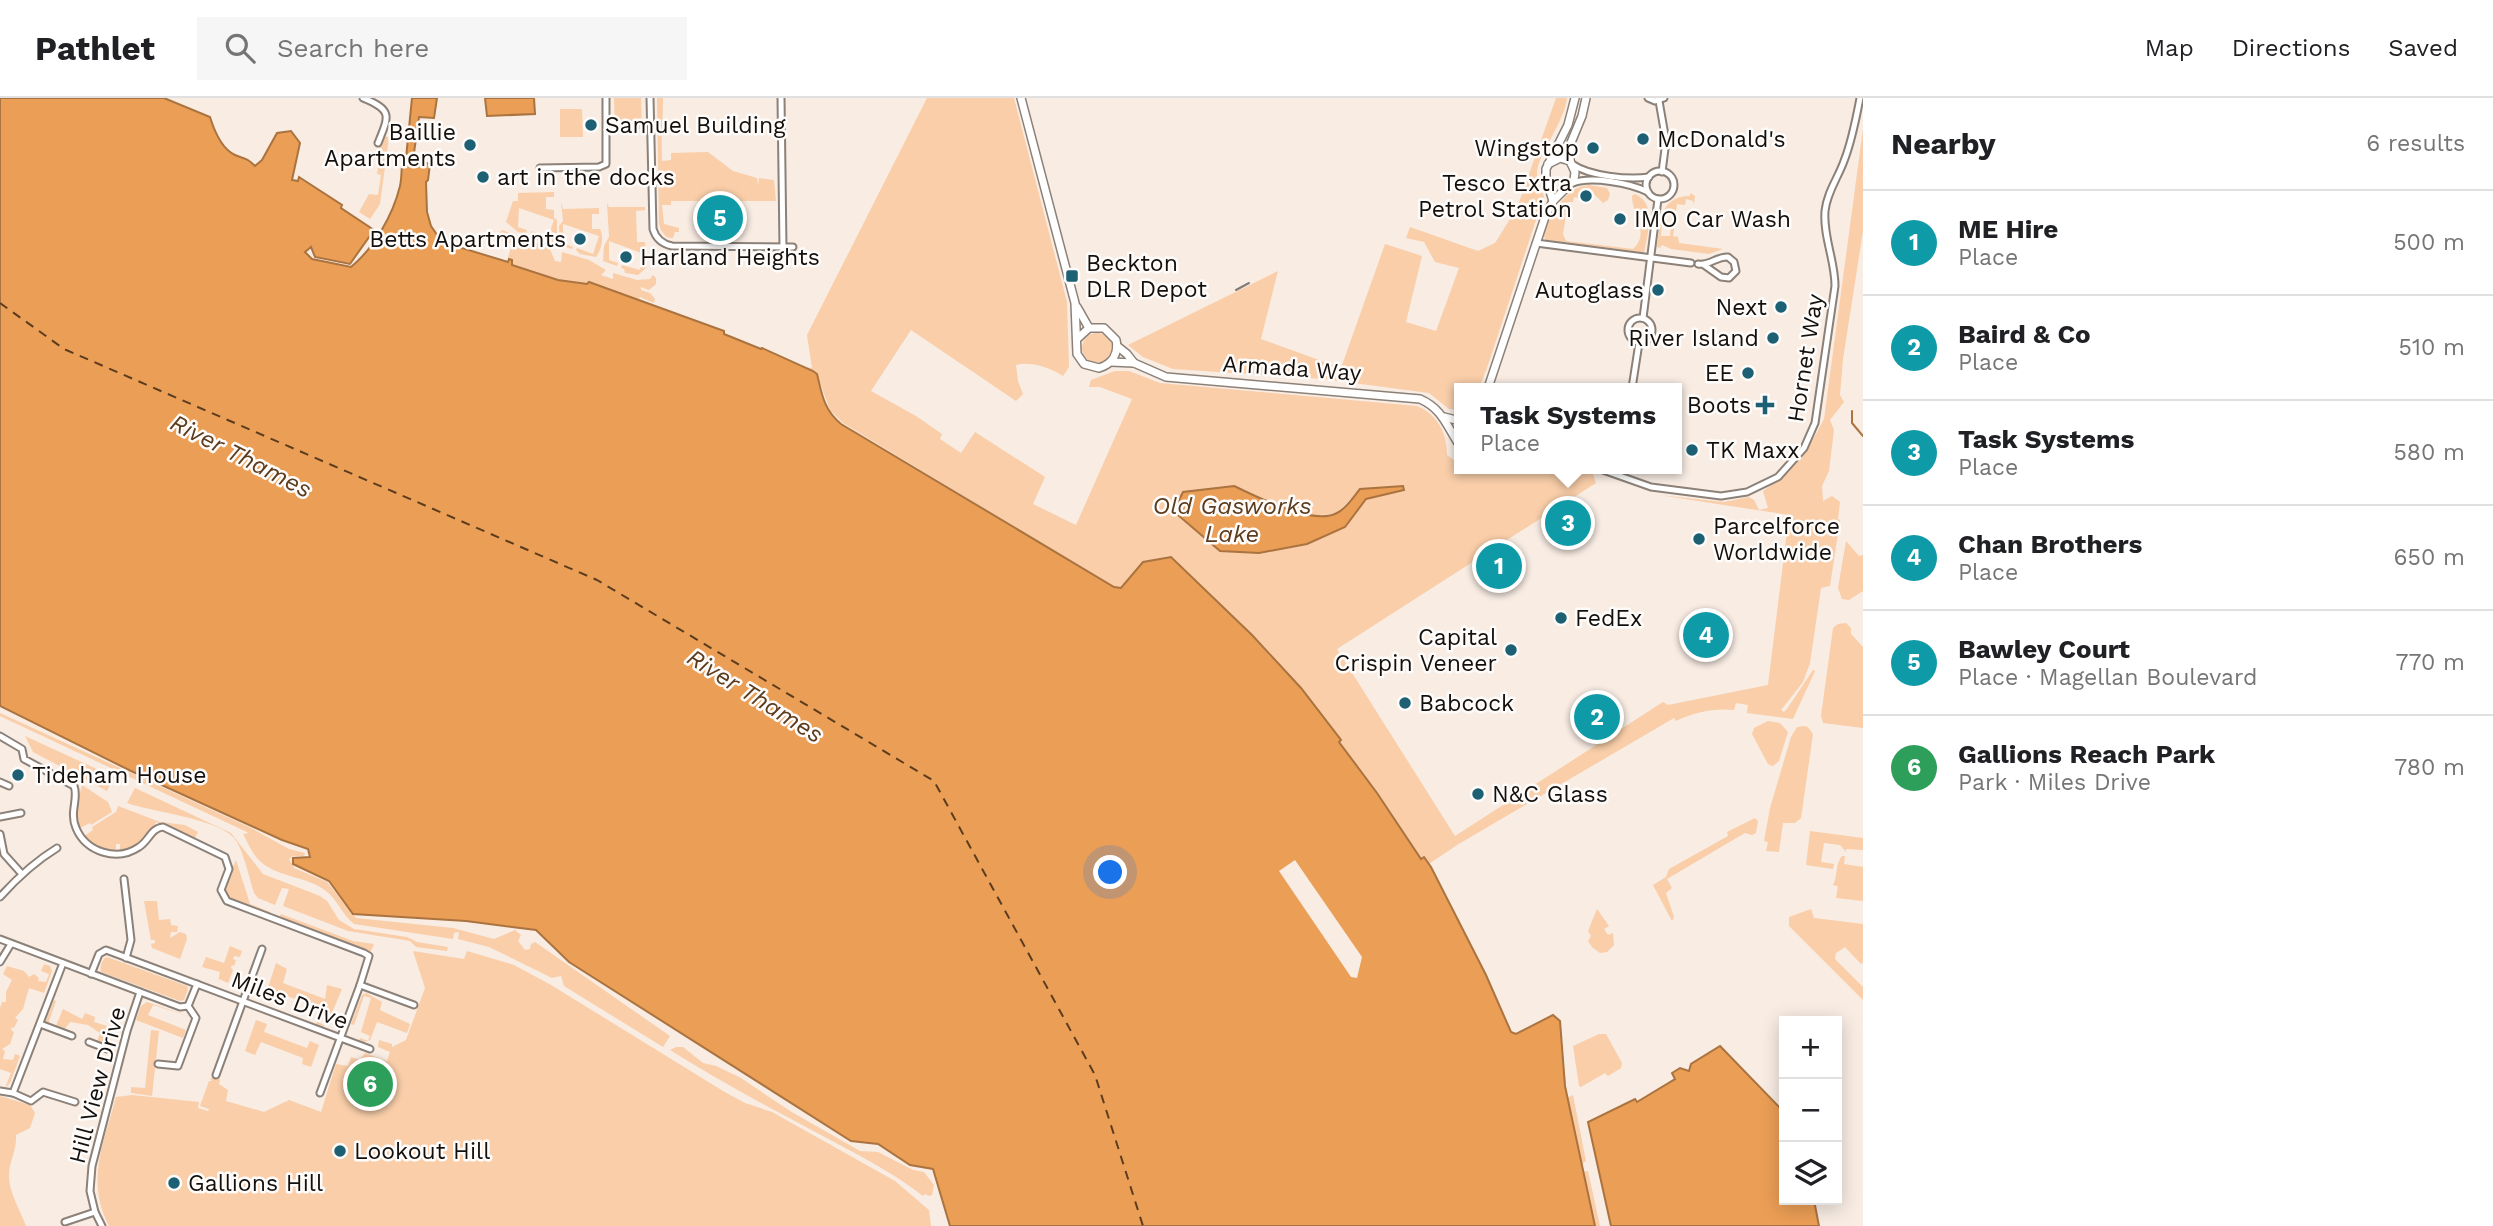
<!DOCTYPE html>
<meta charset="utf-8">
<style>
body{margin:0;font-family:"Work Sans",sans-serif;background:#f6f6f6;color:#202124}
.controls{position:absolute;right:21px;bottom:21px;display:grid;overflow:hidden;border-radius:0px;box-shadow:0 4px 18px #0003}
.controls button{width:63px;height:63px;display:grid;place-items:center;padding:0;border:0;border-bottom:2px solid #e0e0e0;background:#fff;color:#202124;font:35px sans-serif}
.you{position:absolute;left:1111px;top:775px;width:24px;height:24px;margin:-18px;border:5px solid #fff;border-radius:50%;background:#1a73e8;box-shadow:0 0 0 10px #1a73e833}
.badge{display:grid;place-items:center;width:46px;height:46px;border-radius:50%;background:#ea580c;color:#fff;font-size:23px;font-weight:700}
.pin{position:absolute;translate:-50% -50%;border:4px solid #fff;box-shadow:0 2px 7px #0006}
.popup{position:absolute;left:1454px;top:285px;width:228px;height:91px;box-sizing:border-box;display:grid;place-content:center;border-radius:0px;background:#fff;filter:drop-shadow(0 2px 5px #0005);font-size:23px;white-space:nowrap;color:#757577}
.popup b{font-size:26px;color:#202124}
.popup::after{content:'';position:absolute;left:50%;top:100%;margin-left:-14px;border:14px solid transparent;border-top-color:#fff}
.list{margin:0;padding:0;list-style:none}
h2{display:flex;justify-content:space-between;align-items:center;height:91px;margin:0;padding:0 28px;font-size:30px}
h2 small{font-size:23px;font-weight:400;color:#757577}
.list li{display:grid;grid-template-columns:46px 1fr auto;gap:21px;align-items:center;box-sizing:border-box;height:105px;padding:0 28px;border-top:2px solid #e0e0e0}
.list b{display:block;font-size:26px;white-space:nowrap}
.list p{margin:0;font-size:23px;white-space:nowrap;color:#757577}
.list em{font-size:23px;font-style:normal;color:#757577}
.icon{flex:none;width:38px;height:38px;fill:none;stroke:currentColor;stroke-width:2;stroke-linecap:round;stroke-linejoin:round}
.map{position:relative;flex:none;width:1863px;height:1128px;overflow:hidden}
header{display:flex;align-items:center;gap:42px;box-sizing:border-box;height:98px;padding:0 35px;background:#fff;border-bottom:2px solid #e0e0e0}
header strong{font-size:33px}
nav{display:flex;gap:38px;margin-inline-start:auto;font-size:24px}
.search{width:490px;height:63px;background:#f6f6f6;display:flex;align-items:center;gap:18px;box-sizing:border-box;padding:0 24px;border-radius:0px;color:#757577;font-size:26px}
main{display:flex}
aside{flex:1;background:#fff}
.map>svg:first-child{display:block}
.green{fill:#f9cea9;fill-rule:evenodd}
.water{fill:#eb9e55;stroke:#aa733f;stroke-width:2}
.pier{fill:#f8ece3}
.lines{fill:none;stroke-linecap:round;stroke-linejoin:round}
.stream{stroke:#aa733f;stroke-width:2}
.ferry{stroke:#5c3c1e;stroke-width:2;stroke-dasharray:9 7;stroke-linecap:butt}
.minor-casing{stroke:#8b8178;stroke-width:9}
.tertiary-casing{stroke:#8b8178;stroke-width:10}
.minor{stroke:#fff;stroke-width:5}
.tertiary{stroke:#fff;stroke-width:7}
.tram{stroke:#827a74;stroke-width:2}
.poi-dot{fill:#1d5f73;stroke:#fefcfa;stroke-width:2.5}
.labels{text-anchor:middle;stroke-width:5;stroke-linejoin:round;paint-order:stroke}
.poi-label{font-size:23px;fill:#130f0c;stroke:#fefcfa;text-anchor:start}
.street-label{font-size:23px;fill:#130f0c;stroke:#fefcfa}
.water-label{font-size:24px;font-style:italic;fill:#5c3c1e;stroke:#fefcfa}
</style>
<header>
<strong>Pathlet</strong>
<div class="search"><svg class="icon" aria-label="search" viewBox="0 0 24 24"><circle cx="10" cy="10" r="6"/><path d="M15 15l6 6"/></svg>Search here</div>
<nav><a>Map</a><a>Directions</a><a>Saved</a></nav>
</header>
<main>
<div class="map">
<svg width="1863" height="1128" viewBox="0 0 1863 1128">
<rect width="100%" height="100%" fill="#f8ece3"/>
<g class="green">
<polygon points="614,0 641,0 642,31 615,31"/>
<path d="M657 0H663C663 24 661 39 662 63L671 62V55L708 54 733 73 757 80 758 88 759 80 774 82 776 103H671V107H662L664 126 679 130V134H675L673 140C665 141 660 132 659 125Z"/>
<path d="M927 0H1014L1067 204 1069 269 1063 278C1050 270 1032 263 1016 267L1018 283 1023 296 1016 303 911 232 871 293 916 318 942 336 940 341 961 355 975 334 1045 379 1033 406 1076 427 1132 301 1100 289H1089L1091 282 1115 273H1129L1160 285 1417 308C1438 317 1447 335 1447 357L1459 366 1460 371H1566L1593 376 1596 385 1337 551 1455 738 1663 604 1668 607 1768 587 1789 417 1659 397 1724 404 1749 399 1754 402 1759 412 1768 410 1763 393C1794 372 1807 354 1824 321L1863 31V133L1843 261 1840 297 1844 304 1830 322 1834 332 1829 373 1822 388 1823 403 1832 398 1840 404 1838 421 1840 422 1830 488 1821 490 1810 565 1803 584 1781 612 1784 614 1787 611 1813 572 1815 573 1793 621 1747 615 1748 607 1736 605 1734 612C1712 610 1696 614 1676 623L1674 620 1457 747 1429 766 1486 877 1511 934 1516 936 1553 917 1560 923 1567 1000 1573 997 1586 1063 1581 1066 1583 1074 1588 1073 1600 1128H1444L782 259 803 269 812 270 807 237ZM819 282 830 312 843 325 1102 482 841 326C827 314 821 300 819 282ZM1360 391 1403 392 1366 401 1345 429 1172 412 1177 406 1278 408 1314 418 1337 415Z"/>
<path d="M1556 0H1567C1565 24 1535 60 1537 77 1537 83 1541 91 1544 98L1487 270 1479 290H1460L1459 312 1449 311 1429 295 1323 281 1173 271 1143 259 1128 247 1278 173 1261 241 1341 270 1385 146 1422 158 1406 224 1436 233 1459 170 1435 164 1424 144 1406 140 1410 129 1478 153 1495 145 1517 110Z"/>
<polygon points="560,11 582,11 583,39 560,39"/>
<polygon points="384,38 389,39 380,106 370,121 359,114 369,96 378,97 381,77 377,76 381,54 379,50"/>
<path d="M1589 87 1607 90 1610 96 1608 102 1603 105 1593 95 1580 94 1579 100 1574 99 1573 104H1568L1563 136 1566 143 1633 151C1651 135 1632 117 1632 98L1635 96C1658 106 1647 136 1644 156L1552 143 1546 142 1543 137C1551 116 1565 89 1589 87Z"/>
<polygon points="554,94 554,99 546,99 546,111 554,112 554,120 557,122 557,135 552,145 533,141 530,137 531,133 548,139 554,122 519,110 518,129 527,132 526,136 518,134 506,124 513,103 518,103 518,95"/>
<path d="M1690 95 1695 98 1694 107 1693 103 1686 101 1685 107 1677 106 1673 138 1678 139 1679 145 1723 151 1709 156 1671 151 1662 147 1660 150 1657 149 1660 125 1662 126 1661 138H1670L1672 118 1665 116 1663 122 1661 121C1664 106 1674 98 1690 98Z"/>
<path d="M561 104 563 111 599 110V116H592V131H600C604 139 602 151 596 159L580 156 576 152 577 150 593 156 599 138 563 126V145L573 149 572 151 560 147 559 128 563 123Z"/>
<polygon points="607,105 609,109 645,109 645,112 636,113 637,144 645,144 647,169 638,177 625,175 624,171 621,170 622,167 640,172 644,156 609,143 609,162 618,165 617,168 603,163 604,148 609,139"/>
<polygon points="502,132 544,148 550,151 555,163 561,164 562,154 589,162 606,172 601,177 613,181 613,175 637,182 650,181 653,177 656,180 656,186 649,192 641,189 641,192 650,195 655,201 654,205 640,199 639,201 743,243 511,166 513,162 508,160 512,146 495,141"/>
<circle cx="1097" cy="250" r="15"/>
<polygon points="1846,443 1859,458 1863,457 1863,493 1849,502 1842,501 1838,490"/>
<polygon points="1846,525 1851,530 1851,536 1863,549 1863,630 1823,625 1821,618 1833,530 1838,526"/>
<path d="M0 615 249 729 289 751 305 755 304 758H293L289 761 294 770 327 784 356 820 453 830 494 841 515 832 521 837 518 843 525 852 530 851 531 846 535 844 670 938 663 949 564 888 561 878 552 880 489 849 458 841 459 834 454 835 453 841 354 826C342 817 338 802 326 793 306 777 274 780 257 760 251 753 247 743 243 736L249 735 17 626 0 618Z"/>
<polygon points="1768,623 1780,625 1788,634 1779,663 1773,668 1768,666 1752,636 1754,630"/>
<polygon points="1804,628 1808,629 1813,636 1801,720 1795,725 1783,725 1779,754 1766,753 1768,744 1764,743 1770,710 1791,639 1797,629"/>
<polygon points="25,638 114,679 107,693 33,654"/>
<polygon points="82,687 108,704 112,714 91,727 90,725 78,731 75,714"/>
<path d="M135 690 231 735 263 776 320 798 327 803 339 822 354 831 407 839 417 844 448 849 447 853 416 849 410 843 348 833 283 808 289 791 282 790 275 807 258 800 254 795C249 779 245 759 237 744 225 721 151 714 127 705Z"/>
<path d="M118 708 160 724 185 727 198 734 194 742 156 724C148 739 138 751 120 754V746H116V754L92 747 83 739 93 732 92 729 116 714Z"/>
<polygon points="1755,720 1758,723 1756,735 1752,737 1745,735 1738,739 1667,781 1672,790 1666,795 1674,819 1672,823 1653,787 1666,779 1669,771 1728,738 1727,734"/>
<polygon points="1810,733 1863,740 1863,752 1846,751 1846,754 1840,747 1824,745 1821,764 1834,766 1833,771 1806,767"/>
<path d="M1842 758H1845L1844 766 1863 769V803L1836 800 1838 788 1833 787C1838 778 1835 766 1842 758Z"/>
<polygon points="236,762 250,806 270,814 269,817 225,798 224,789"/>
<polygon points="144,803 157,803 159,822 170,821 171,827 178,828 177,834 171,834 170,840 180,834 186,836 187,841 180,861 152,850 151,846 155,845 155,842 151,842"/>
<polygon points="1597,811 1609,828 1604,831 1608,837 1613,835 1614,847 1607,854 1600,855 1592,849 1588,843 1591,838 1588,833"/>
<polygon points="1811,811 1814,820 1863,826 1863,864 1861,866 1845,849 1836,855 1835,861 1863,889 1863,902 1789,828 1789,819"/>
<polygon points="281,816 353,843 374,846 370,855 279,820"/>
<polygon points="230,848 242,853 240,859 234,858 233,861 236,862 234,868 232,867 231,870 233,872 228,885 219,881 218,884 220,874 202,869 206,859 224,865"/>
<path d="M413 853 464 861 467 853 514 867 551 887 723 993 745 1005 772 1014 895 1083 929 1112 931 1128H109C85 1082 104 1045 116 999L132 997 199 1004 198 1010 208 1013 209 1011 200 1008 209 983H212L210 981 214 979 220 981 219 986 228 992 226 1003 264 1014 289 1002 321 1014 336 966 348 968 351 959 360 962 365 955 387 963 390 954 378 949 379 942 392 946V949L406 942 425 890Z"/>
<path d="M107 859 187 888 188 891 184 902 180 903 101 874C99 869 103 860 107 859Z"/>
<polygon points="276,865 287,871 283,885 325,901 327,887 342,891 329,922 319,920 318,924 324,927 324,929 316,926 322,911 279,895 275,903 265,899"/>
<polygon points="44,866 50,868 52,873 44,895 29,890 23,911 15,920 18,922 14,930 12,929 11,932 14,934 10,946 2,951 5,953 3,961 13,962 15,956 20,958 10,985 5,990 11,975 0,971 0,910 2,904 6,904 6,894 12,882 3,876 7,868 24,873 29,879 34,876 39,880 38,883 46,884 49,876 41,873"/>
<polygon points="366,895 382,904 380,912 410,926 407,935 377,924 370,942 364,944 359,942 360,940 368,943 370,938 361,934 371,900 364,898 354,927 351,926 362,897"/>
<polygon points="54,902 56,903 48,926 56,928 63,911 82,921 85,915 95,919 94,924 110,929 106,943 103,942 102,947 98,946 97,944 100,935 88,927 70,924 64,932 45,925"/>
<polygon points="147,904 191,919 153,907 148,917 186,932 183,940 136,922 141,908"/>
<polygon points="256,922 267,926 264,934 307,950 310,943 319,947 311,969 302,966 303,960 261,944 255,957 245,953"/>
<polygon points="151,932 159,933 152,998 131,995 131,989 145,990"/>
<polygon points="1599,936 1606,936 1622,965 1621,970 1608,978 1605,975 1581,989 1579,988 1573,948"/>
<path d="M676 949H683L703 965 716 968 741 980 790 1013 860 1053 878 1054 913 1072 924 1074 934 1087 932 1097 929 1098 925 1096 923 1098C891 1073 856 1056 821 1037 770 1010 719 983 670 952Z"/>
<path d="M0 998 30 1007 35 1015 30 1030 16 1037C17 1051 10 1062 9 1075 8 1093 20 1112 26 1128H0Z"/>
</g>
<g class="water">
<path d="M0 0H164L210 19C214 32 222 51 235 57 246 62 246 59 255 68L262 62 277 35 291 33 300 45 292 82 298 83 299 79 342 107 341 110 374 132 350 166 315 159 311 149 305 154 312 161 351 169C374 150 393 117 400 88 402 79 401 70 403 61L406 60 412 0H437L434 20 419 19 413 62 430 66 428 82 426 84 427 114 431 128 442 144 508 164 509 161 512 162V167L558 182 587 186 589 184 724 233V236L761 251 762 250 813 273 817 276C822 297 824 312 841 326L1114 489 1121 490 1143 464 1171 459 1252 537 1301 590 1341 642 1339 644 1377 695 1421 761 1424 759 1431 769 1486 877 1511 934 1516 936 1553 917 1560 923 1565 988 1595 1128H950L933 1071 910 1067 878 1046 851 1043 569 864 536 832 466 823 353 816 329 783 293 766V760L310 759 308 751 282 742 131 673 0 608Z"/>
<polygon points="485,0 534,0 535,16 487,18"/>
<path d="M1234 388C1258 399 1312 428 1337 415 1346 411 1354 398 1360 391L1403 388 1404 392 1366 401 1345 429 1307 446 1259 455 1220 453 1172 412 1177 406 1183 394Z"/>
<polygon points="1720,948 1784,1014 1784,1102 1814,1102 1819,1128 1611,1128 1588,1024 1635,1001 1637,1004 1675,981 1672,975 1680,970 1689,973 1691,966"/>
</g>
<polygon class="pier" points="1295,762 1362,859 1357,880 1351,879 1279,773"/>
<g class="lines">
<polyline class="stream" points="1852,313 1852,325 1863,338"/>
<polyline class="ferry" points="0,205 64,251 597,482 934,683 1095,977 1143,1128"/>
<g class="minor-casing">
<g id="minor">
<path d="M363 0C393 12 389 18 378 45"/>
<path d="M650 0 653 131C656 141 662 146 672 148L793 149"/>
<polyline points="781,0 783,149"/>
<polyline points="1648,0 1655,3 1664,0"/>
<polyline points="1659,3 1666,43 1662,74"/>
<path d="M1572 66C1589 78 1628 82 1649 79"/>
<polyline points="540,70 599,69 606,66 606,0"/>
<circle cx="1660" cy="87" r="14"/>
<path d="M1573 85C1591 78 1630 85 1648 94"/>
<polyline points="1536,145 1691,165"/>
<path d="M1698 166C1710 168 1717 158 1728 159L1734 164 1736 173 1729 180 1721 179 1704 167"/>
<circle cx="1640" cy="232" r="12"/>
<polyline points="1643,220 1658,101"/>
<polyline points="1632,290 1639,245"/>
<path d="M1600 371 1651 389 1721 398 1747 394 1778 379 1804 350 1815 325 1835 188C1835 162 1823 139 1825 113 1827 94 1838 80 1844 63 1852 43 1856 21 1860 0"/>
<path d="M0 638 22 651 24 661 74 688C79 700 69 714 76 730 86 754 117 764 139 749 149 743 151 730 163 729L225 759 229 771 221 792 227 803 364 855 369 858 360 887 320 995"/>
<polyline points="0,684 9,688"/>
<polyline points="0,719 21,715"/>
<polyline points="0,736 4,756 21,775"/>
<polyline points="124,781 131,842 126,860"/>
<path d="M0 799C18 779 34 764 57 750"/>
<polyline points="0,841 180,909 188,908"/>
<polyline points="0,864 11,846"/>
<polyline points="91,876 99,856 106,852 370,951"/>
<polyline points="360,887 414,907"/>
<polyline points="188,908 197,886"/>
<polyline points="40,926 72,938"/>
<polyline points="89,944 107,951"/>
<polyline points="158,966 178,968 196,920 188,908"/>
<polyline points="216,977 262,851"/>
<polyline points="0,993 13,995 31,1003 43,994 75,1004"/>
<polyline points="13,995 63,865"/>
<polyline points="65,1124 95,1114"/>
<polyline points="102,1128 95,1114 90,1093 92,1068 127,933 140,894"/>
</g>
</g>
<g class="tertiary-casing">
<g id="tertiary">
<path d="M1021 0 1075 205 1077 256 1084 266 1099 270C1112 266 1119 256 1116 242L1104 230H1089L1077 241"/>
<polyline points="1548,66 1560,60 1570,63"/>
<polyline points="1553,103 1546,80 1546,71 1568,27 1575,0"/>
<polyline points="1077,209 1089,230"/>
<path d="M1117 248 1127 256 1134 265 1166 279 1420 301C1443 311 1447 329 1460 348"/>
<polyline points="1111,264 1134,265"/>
<polyline points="1488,290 1545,119 1553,103 1574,82 1575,74 1570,63 1570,47 1582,18 1586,0"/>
<polyline points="1444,319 1460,323"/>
</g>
</g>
<use href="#minor" class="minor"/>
<use href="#tertiary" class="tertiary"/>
<polyline class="tram" points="1236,192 1249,185"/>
</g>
<g class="poi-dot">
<circle cx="591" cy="27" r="7"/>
<circle cx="1643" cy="41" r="7"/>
<circle cx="470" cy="47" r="7"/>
<circle cx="1593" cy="50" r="7"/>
<circle cx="483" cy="79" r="7"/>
<circle cx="1586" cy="98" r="7"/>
<circle cx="1620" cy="121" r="7"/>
<circle cx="580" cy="141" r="7"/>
<circle cx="626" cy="159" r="7"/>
<rect x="1065" y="171" width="14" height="14" rx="3.5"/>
<circle cx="1658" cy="192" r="7"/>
<circle cx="1781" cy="209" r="7"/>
<circle cx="1773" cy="240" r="7"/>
<circle cx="1748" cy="275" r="7"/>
<path d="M1761.5 296.5h7v7h7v7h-7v7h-7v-7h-7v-7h7z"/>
<circle cx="1692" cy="352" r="7"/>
<circle cx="1699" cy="441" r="7"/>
<circle cx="1561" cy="520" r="7"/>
<circle cx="1511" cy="552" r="7"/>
<circle cx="1405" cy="605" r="7"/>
<circle cx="18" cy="677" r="7"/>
<circle cx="1478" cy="696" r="7"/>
<circle cx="340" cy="1053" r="7"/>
<circle cx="174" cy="1085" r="7"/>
</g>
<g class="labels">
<g class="poi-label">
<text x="605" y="35">Samuel Building</text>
<text x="456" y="42" text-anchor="end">Baillie<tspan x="456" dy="26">Apartments</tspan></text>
<text x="1657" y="49">McDonald's</text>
<text x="1579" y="58" text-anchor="end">Wingstop</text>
<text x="497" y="87">art in the docks</text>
<text x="1572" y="93" text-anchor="end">Tesco Extra<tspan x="1572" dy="26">Petrol Station</tspan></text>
<text x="1634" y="129">IMO Car Wash</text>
<text x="566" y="149" text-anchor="end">Betts Apartments</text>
<text x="640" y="167">Harland Heights</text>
<text x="1086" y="173">Beckton<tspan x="1086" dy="26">DLR Depot</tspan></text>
<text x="1644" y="200" text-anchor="end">Autoglass</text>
<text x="1767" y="217" text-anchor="end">Next</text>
<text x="1759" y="248" text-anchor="end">River Island</text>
<text x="1734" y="283" text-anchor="end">EE</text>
<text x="1751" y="315" text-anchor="end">Boots</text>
<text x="1706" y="360">TK Maxx</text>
<text x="1713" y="436">Parcelforce<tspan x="1713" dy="26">Worldwide</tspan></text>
<text x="1575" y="528">FedEx</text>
<text x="1497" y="547" text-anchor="end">Capital<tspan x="1497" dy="26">Crispin Veneer</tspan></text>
<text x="1419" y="613">Babcock</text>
<text x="32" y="685">Tideham House</text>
<text x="1492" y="704">N&amp;C Glass</text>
<text x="354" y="1061">Lookout Hill</text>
<text x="188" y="1093">Gallions Hill</text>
</g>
<g class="street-label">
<text transform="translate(1805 260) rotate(-81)" y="8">Hornet Way</text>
<text transform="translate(1292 270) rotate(4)" y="8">Armada Way</text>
<text transform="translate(290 902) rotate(21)" y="8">Miles Drive</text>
<text transform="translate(97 987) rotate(-75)" y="8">Hill View Drive</text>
</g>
<g class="water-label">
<text transform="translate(241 358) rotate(27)" y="8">River Thames</text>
<text x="1232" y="416">Old Gasworks<tspan x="1232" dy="28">Lake</tspan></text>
<text transform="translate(755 598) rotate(32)" y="8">River Thames</text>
</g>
</g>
</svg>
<div class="controls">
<button>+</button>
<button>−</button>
<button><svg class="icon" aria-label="layers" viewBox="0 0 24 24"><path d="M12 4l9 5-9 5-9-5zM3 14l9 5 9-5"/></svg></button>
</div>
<div class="you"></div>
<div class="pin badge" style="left:1499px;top:468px;background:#0f9aa8">1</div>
<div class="pin badge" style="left:1597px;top:619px;background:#0f9aa8">2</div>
<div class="pin badge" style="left:1568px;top:425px;background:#0f9aa8">3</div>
<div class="popup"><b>Task Systems</b>Place</div>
<div class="pin badge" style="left:1706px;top:537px;background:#0f9aa8">4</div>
<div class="pin badge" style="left:720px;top:120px;background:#0f9aa8">5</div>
<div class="pin badge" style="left:370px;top:986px;background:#2e9e5b">6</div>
</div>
<aside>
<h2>Nearby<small>6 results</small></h2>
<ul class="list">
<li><span class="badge" style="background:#0f9aa8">1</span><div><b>ME Hire</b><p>Place</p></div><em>500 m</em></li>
<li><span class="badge" style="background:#0f9aa8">2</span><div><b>Baird &amp; Co</b><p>Place</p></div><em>510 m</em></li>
<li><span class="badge" style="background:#0f9aa8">3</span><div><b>Task Systems</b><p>Place</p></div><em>580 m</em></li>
<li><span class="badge" style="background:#0f9aa8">4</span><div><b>Chan Brothers</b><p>Place</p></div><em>650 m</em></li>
<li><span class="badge" style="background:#0f9aa8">5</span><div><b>Bawley Court</b><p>Place · Magellan Boulevard</p></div><em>770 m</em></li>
<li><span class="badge" style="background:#2e9e5b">6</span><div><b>Gallions Reach Park</b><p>Park · Miles Drive</p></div><em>780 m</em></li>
</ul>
</aside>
</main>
